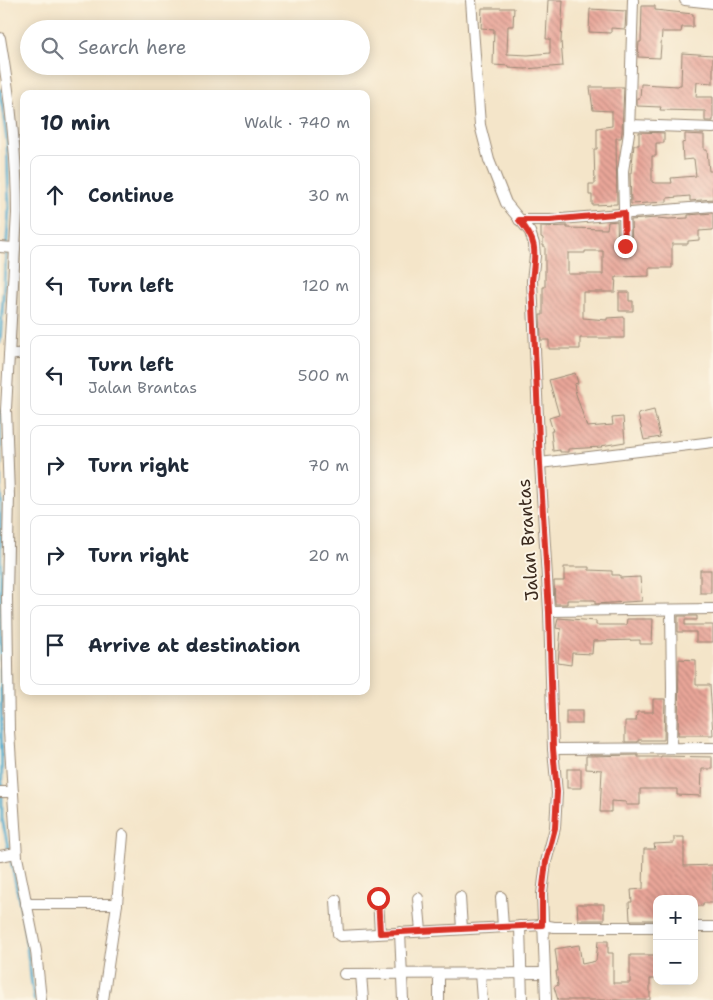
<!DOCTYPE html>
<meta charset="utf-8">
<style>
body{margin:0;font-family:"Shantell Sans",sans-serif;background:#f6f6f7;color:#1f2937}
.controls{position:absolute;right:15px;bottom:15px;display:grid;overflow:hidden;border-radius:10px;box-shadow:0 2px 12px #0003}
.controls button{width:45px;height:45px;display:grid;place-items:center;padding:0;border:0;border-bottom:1px solid #e0e1e3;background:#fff;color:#1f2937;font:25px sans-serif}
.stop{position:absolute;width:15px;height:15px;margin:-11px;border:4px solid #d93025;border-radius:50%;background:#fff}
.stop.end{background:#d93025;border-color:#fff;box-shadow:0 1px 5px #0008}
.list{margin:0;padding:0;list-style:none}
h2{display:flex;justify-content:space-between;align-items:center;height:65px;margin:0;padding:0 20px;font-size:21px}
h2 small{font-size:16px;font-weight:400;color:#747a83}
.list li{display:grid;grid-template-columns:32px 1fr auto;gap:15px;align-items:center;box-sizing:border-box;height:80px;margin:0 10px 10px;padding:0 10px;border:1px solid #e0e1e3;border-radius:10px}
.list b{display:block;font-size:19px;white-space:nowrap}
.list p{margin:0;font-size:16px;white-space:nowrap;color:#747a83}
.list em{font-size:16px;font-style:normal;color:#747a83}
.icon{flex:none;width:28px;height:28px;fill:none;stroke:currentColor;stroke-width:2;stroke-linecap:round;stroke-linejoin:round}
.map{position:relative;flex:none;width:713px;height:1000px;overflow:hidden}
.search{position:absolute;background:#fff;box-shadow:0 2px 12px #0003;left:20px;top:20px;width:350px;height:55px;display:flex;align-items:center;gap:12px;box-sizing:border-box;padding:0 18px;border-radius:28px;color:#747a83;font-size:19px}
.panel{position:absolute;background:#fff;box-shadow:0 2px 12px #0003;left:20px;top:90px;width:350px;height:605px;border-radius:10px}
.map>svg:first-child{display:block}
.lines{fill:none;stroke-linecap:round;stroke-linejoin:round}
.stream{stroke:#4ea8cc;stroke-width:3}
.building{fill:url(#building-back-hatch);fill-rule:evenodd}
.street-casing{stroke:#988874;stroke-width:12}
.street{stroke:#fff;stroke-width:10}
.route{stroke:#d93025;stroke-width:6}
.labels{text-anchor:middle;stroke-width:4;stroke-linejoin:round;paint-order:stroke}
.street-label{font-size:18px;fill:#3b2a1e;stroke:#fcf5e5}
</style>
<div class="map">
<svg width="713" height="1000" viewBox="0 0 713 1000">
<defs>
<pattern id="building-back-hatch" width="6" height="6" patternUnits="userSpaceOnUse" patternTransform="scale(1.25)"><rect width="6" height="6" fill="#e9a699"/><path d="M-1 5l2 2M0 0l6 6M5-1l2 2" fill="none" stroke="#be877c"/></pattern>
</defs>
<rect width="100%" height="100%" fill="#fcf5e5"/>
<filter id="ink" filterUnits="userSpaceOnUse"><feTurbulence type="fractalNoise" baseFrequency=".02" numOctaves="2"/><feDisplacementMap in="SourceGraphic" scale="10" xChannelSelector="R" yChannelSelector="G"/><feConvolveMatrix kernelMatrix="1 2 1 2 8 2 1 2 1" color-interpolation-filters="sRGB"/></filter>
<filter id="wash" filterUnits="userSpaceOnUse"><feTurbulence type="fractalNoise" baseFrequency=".0096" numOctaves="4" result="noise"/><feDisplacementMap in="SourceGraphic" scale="20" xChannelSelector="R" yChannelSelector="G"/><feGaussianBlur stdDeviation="1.12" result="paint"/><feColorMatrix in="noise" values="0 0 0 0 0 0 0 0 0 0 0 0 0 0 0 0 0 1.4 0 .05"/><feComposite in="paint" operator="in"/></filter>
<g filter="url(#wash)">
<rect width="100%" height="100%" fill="#f4e5c9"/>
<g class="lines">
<g class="stream">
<polyline points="0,90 7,141 9,209 0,343"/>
<polyline points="0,410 2,818 23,919 34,1000"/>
</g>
</g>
<g id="blocks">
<g class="building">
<polygon points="548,0 563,0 561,41 563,66 525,69 509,68 509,66 493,65 494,29 481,28 482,8 514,8 513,26 508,26 507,54 528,55 550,53 550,39 546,39"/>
<polygon points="642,6 655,6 655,10 693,14 693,27 682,27 681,32 662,32 660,58 638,57 639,42 641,42"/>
<polygon points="590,9 626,11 625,29 611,28 611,33 589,32"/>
<polygon points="682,53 713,55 713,83 697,82 696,97 713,97 713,121 705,121 705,111 660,110 661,107 637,106 637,98 640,98 641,84 678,86 679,85 681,85"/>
<polygon points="590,87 624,87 622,132 621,138 616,138 617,204 592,205 592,195 589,195 589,184 595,184 594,149 597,149 597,128 612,126 612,111 593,110"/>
<polygon points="639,132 664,133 664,143 656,143 656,156 652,156 652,182 655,183 672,183 671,178 696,176 694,159 683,160 682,143 685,142 685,134 704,135 704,150 707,150 709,171 713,171 713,199 690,201 690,196 667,198 667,202 631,204 630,173 631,173 634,145 639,145"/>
<path d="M713 213V230L699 231V240L688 241V244H672V268H649V276L616 277 615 292H583V318L607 320V318L624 317V338H580V349H549V340H541L540 315H543V287H545V246H543V238L541 237V227L567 226V228L607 229 608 222 617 221 618 247 621 252 626 253 629 252 632 246 631 220 656 218 669 219 688 218V215ZM585 251H603V274H568V253H585Z"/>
<polygon points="619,292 629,292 629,301 633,301 633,311 619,311"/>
<polygon points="575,373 578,383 574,384 576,394 587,427 613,425 612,418 623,417 625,442 601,446 602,447 568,449 568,452 560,452 560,450 553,451 551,431 553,431 549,418 559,415 549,380"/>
<polygon points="654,410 660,437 644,440 638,414"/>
<polygon points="564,567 589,567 589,570 612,571 612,575 620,575 620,578 640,577 642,601 595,604 595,600 567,600 567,604 555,604 554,581 564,581"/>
<rect x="700" y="570" width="11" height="23"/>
<polygon points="678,616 697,616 697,620 685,620 685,625 713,625 713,642 696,642 696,632 678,632"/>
<polygon points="558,618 596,621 596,625 626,625 627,619 653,619 652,644 640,644 640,640 593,641 592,654 572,653 571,665 558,663 561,629 556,628"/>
<polygon points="679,659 696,660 696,685 710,685 713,735 678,735"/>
<polygon points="653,699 665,699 664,740 638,740 638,742 625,742 625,721 636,721 637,712 653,712"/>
<rect x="566" y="711" width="16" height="13"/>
<polygon points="638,755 638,757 661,757 661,756 712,757 712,769 702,769 701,796 677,795 677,789 640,789 640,805 626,805 626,802 611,801 611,812 600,812 602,770 586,769 586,756"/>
<rect x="567" y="769" width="14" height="19"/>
<polygon points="674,837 684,837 684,866 713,865 713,903 703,903 703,906 694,906 694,899 657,899 657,920 630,920 629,902 632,902 631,890 643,889 644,849 655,849 654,844 674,843"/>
<polygon points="577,904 604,904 604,920 578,920"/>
<polygon points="598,941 608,941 608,953 613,953 613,983 630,983 630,955 657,955 657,979 650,979 650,1000 558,1000 554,987 558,985 556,971 558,971 555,949 579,945 582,964 596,961"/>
</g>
</g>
</g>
<g filter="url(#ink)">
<use href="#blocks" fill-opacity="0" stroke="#988874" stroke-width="1"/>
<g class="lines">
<g class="street-casing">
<g id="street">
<polyline points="471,0 480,125 489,160 506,203 530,232 534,244 535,256 532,281 540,463 549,611 553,749 557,793 555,828 546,862 542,894 546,1000"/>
<polyline points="685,0 713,3"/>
<path d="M0 38C10 96 17 155 17 213L6 409 9 495 7 597 9 731 17 857 36 951 41 1000"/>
<polyline points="630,125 713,128"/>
<polyline points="519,220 550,220 713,206"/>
<polyline points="625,246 623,171 629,133 633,0"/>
<polyline points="0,247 14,248"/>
<polyline points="9,355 24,353"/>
<polyline points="540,463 713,442"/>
<polyline points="549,611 713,609"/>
<polyline points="671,748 672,688 671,610"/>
<polyline points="553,749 713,748"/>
<polyline points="0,792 13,792"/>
<polyline points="0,856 16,853"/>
<polyline points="460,897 462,929"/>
<polyline points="501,897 503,927"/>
<polyline points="378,898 380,933"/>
<polyline points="418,898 421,931"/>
<polyline points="336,900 338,934 340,936 543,925 554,927 657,927"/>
<polyline points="26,904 117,904"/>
<polyline points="520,926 522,1000"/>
<polyline points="694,927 713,927"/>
<polyline points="400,932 403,1000"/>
<polyline points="480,973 482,1000"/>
<polyline points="344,974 544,973"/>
<polyline points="361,974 363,1000"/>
<polyline points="439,974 439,1000"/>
<polyline points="103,1000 117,904 123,835"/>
</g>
</g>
<use href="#street" class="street"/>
</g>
</g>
<g class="lines" filter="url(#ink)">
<path class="route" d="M378 898 380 933 542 925V894L546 862 555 828 557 792 553 749 549 612 540 464 532 281C535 253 539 243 519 220H550L624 213 625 246"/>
</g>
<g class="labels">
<g class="street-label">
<text transform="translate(528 540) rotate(-94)" y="6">Jalan Brantas</text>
</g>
</g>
</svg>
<div class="controls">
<button>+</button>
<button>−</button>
</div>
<div class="stop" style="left:378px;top:898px"></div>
<div class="stop end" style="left:625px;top:246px"></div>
<div class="search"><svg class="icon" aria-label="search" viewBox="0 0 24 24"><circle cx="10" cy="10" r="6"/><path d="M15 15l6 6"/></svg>Search here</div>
<section class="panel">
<h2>10 min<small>Walk · 740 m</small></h2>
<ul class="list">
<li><svg class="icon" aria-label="ahead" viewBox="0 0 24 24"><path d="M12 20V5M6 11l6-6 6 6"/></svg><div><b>Continue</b></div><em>30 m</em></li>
<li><svg class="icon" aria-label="left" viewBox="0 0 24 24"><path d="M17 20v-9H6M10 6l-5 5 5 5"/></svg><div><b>Turn left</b></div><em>120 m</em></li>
<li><svg class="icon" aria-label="left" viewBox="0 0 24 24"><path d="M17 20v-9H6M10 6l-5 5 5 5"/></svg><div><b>Turn left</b><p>Jalan Brantas</p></div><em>500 m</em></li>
<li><svg class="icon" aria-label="right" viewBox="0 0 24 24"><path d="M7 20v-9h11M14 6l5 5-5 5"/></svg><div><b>Turn right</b></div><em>70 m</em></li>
<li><svg class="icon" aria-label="right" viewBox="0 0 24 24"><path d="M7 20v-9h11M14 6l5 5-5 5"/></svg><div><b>Turn right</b></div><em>20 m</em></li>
<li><svg class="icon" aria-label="arrive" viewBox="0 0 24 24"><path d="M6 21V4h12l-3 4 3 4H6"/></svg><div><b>Arrive at destination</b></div></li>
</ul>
</section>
</div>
